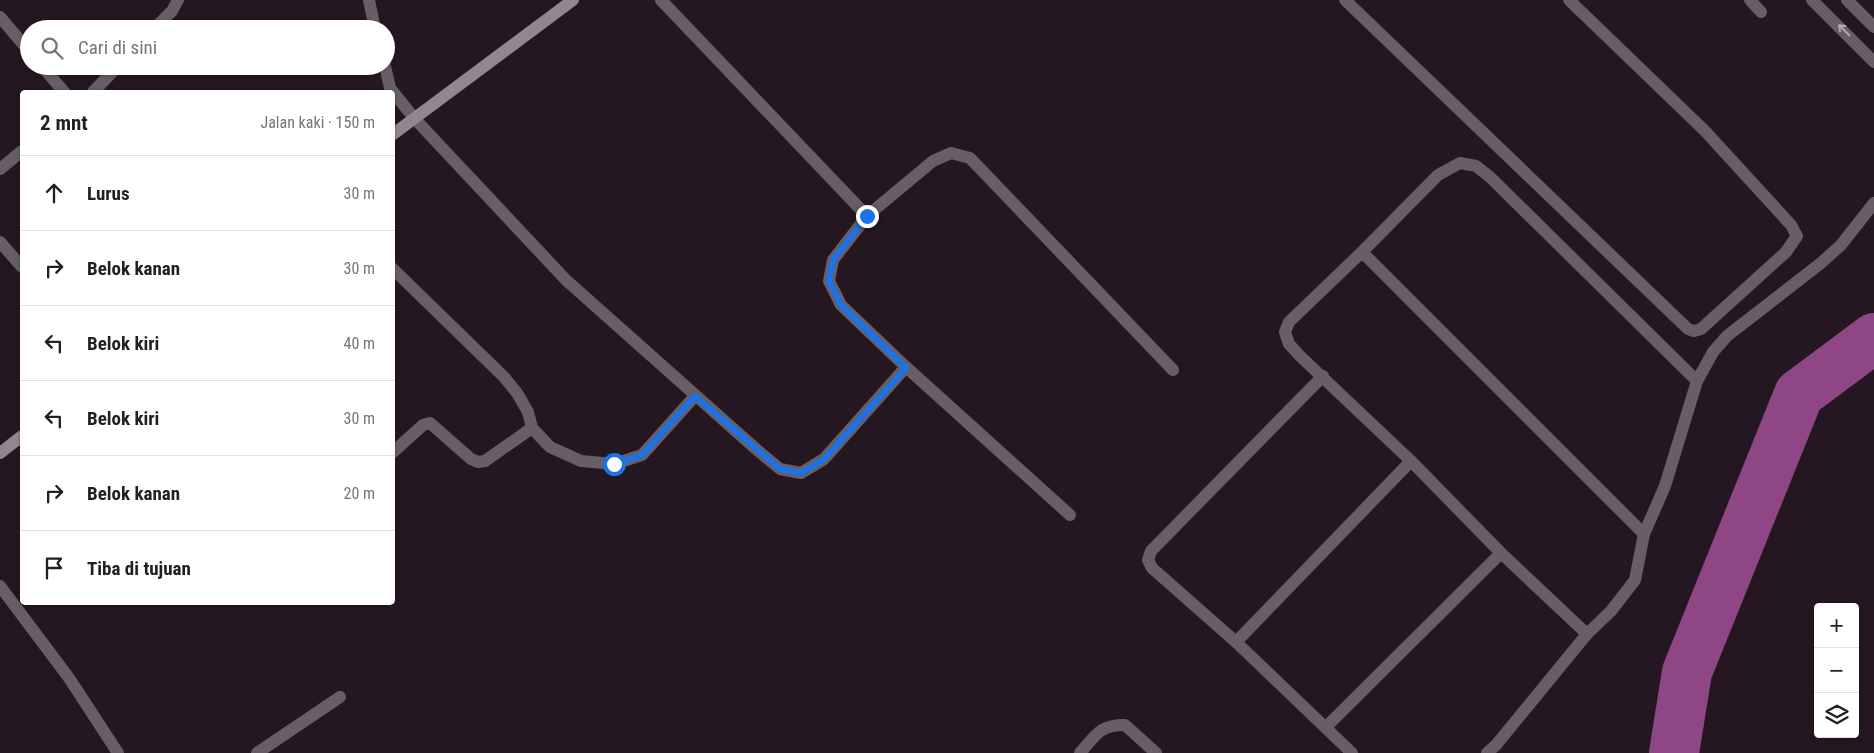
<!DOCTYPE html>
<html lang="id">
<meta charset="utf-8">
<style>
body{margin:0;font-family:"Roboto Condensed",sans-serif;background:#f6f6f6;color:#202124}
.controls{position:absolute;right:15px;bottom:15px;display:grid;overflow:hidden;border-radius:5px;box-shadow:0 1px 4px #0004}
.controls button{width:45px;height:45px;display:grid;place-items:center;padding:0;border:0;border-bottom:1px solid #e0e0e0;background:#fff;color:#202124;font:25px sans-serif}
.stop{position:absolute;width:15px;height:15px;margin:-11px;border:4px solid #1a73e8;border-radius:50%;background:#fff}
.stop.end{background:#1a73e8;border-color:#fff;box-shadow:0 1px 5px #0008}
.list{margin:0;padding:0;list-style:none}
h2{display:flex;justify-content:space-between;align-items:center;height:65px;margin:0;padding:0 20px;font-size:21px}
h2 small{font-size:16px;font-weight:400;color:#757577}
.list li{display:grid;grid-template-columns:32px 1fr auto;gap:15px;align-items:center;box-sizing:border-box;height:75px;padding:0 20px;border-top:1px solid #e0e0e0}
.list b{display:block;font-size:19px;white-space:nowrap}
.list em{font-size:16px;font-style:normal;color:#757577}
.icon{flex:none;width:28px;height:28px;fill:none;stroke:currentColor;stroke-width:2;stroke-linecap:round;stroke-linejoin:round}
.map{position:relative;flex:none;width:1874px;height:753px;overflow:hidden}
.search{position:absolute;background:#fff;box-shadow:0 1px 4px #0004;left:20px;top:20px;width:375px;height:55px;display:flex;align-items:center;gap:12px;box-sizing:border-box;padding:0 18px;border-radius:28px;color:#757577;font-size:19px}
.panel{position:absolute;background:#fff;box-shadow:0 1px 4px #0004;left:20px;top:90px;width:375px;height:515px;border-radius:5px}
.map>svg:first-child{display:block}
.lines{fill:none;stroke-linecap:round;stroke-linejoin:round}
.river{stroke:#8f4684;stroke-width:50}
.lane{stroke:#675f65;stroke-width:12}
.street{stroke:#675f65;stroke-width:12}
.secondary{stroke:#92868f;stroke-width:12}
.oneway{stroke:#b2a9b0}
.route{stroke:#1a73e8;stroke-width:6}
</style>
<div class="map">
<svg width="1874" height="753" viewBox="0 0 1874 753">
<rect width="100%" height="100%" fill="#251722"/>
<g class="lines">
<polyline class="river" points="1674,753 1687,672 1799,394 1874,338"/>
<g class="lane">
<polyline points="369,0 375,29"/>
<polyline points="385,66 390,88 414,118"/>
<polyline points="392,453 423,425 430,423 471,459 478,462 485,461 532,428"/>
</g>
<g class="street">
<polyline points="661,0 867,216 833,260 829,281 841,305 906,367 1070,515"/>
<polyline points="1345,0 1688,329 1694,331 1701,329 1786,252 1797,236 1791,225 1705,131 1569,0"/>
<polyline points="1750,0 1761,12"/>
<polyline points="1812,0 1874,62"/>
<polyline points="1847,0 1874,27"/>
<polyline points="0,17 29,51"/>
<polyline points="154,29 172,11 178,0"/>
<polyline points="42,66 64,92"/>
<polyline points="93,92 118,66"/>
<polyline points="414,118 566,280 756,449 780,469 801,473 824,459 906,367"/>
<polyline points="0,169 22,151"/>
<polyline points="867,216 933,161 951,153 970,158 1173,370"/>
<polyline points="0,242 22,267"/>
<polyline points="1362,252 1644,534"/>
<polyline points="392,268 504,377 517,393 528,412 532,428 550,447 581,461 614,464 642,455 695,396"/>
<polyline points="1323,376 1151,551 1148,560 1152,568 1236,642 1352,753"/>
<polyline points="0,586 69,678 118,753"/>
<polyline points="1587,634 1501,553 1411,461 1300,356 1289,344 1285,332 1289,322 1362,252 1438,175 1460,163 1476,166 1490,177 1697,381"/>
<polyline points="1236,642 1411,461"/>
<polyline points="1326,727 1501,553"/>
<polyline points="257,753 340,697"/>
<path d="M1080 753C1096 735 1099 725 1125 725L1156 753"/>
<polyline points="1487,753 1496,745 1587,634 1611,611 1635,580 1644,534 1665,486 1697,381 1713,352 1727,336 1821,263 1841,245 1874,203"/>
</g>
<g class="secondary">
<polyline points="392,135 573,0"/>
<polyline points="0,453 22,436"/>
</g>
</g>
<defs><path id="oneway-shaft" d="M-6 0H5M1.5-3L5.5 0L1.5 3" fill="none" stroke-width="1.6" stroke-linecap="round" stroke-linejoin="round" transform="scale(1.25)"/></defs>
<use class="oneway" href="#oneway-shaft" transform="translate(1844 30) rotate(-135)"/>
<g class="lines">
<polyline class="route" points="614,464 642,455 695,396 780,469 801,473 824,459 906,368 841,305 829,281 833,260 867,216"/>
</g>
</svg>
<div class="controls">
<button>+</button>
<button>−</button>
<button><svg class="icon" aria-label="layers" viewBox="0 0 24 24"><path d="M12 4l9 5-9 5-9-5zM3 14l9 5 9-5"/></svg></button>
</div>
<div class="stop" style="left:614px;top:464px"></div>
<div class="stop end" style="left:867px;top:216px"></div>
<div class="search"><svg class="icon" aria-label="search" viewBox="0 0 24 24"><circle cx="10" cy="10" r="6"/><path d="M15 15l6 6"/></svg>Cari di sini</div>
<section class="panel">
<h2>2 mnt<small>Jalan kaki · 150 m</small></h2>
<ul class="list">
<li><svg class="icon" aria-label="ahead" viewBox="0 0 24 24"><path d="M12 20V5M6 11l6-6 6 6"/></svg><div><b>Lurus</b></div><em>30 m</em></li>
<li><svg class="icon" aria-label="right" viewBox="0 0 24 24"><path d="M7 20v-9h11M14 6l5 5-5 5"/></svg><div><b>Belok kanan</b></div><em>30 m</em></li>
<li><svg class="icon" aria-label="left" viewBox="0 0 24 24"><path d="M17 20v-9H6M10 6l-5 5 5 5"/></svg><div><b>Belok kiri</b></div><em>40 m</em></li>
<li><svg class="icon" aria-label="left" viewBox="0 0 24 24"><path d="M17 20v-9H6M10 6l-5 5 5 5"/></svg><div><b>Belok kiri</b></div><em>30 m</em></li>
<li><svg class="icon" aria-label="right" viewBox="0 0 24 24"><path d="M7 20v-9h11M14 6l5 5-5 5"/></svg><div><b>Belok kanan</b></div><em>20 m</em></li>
<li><svg class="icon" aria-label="arrive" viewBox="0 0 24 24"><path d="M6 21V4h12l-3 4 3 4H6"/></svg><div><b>Tiba di tujuan</b></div></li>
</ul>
</section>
</div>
